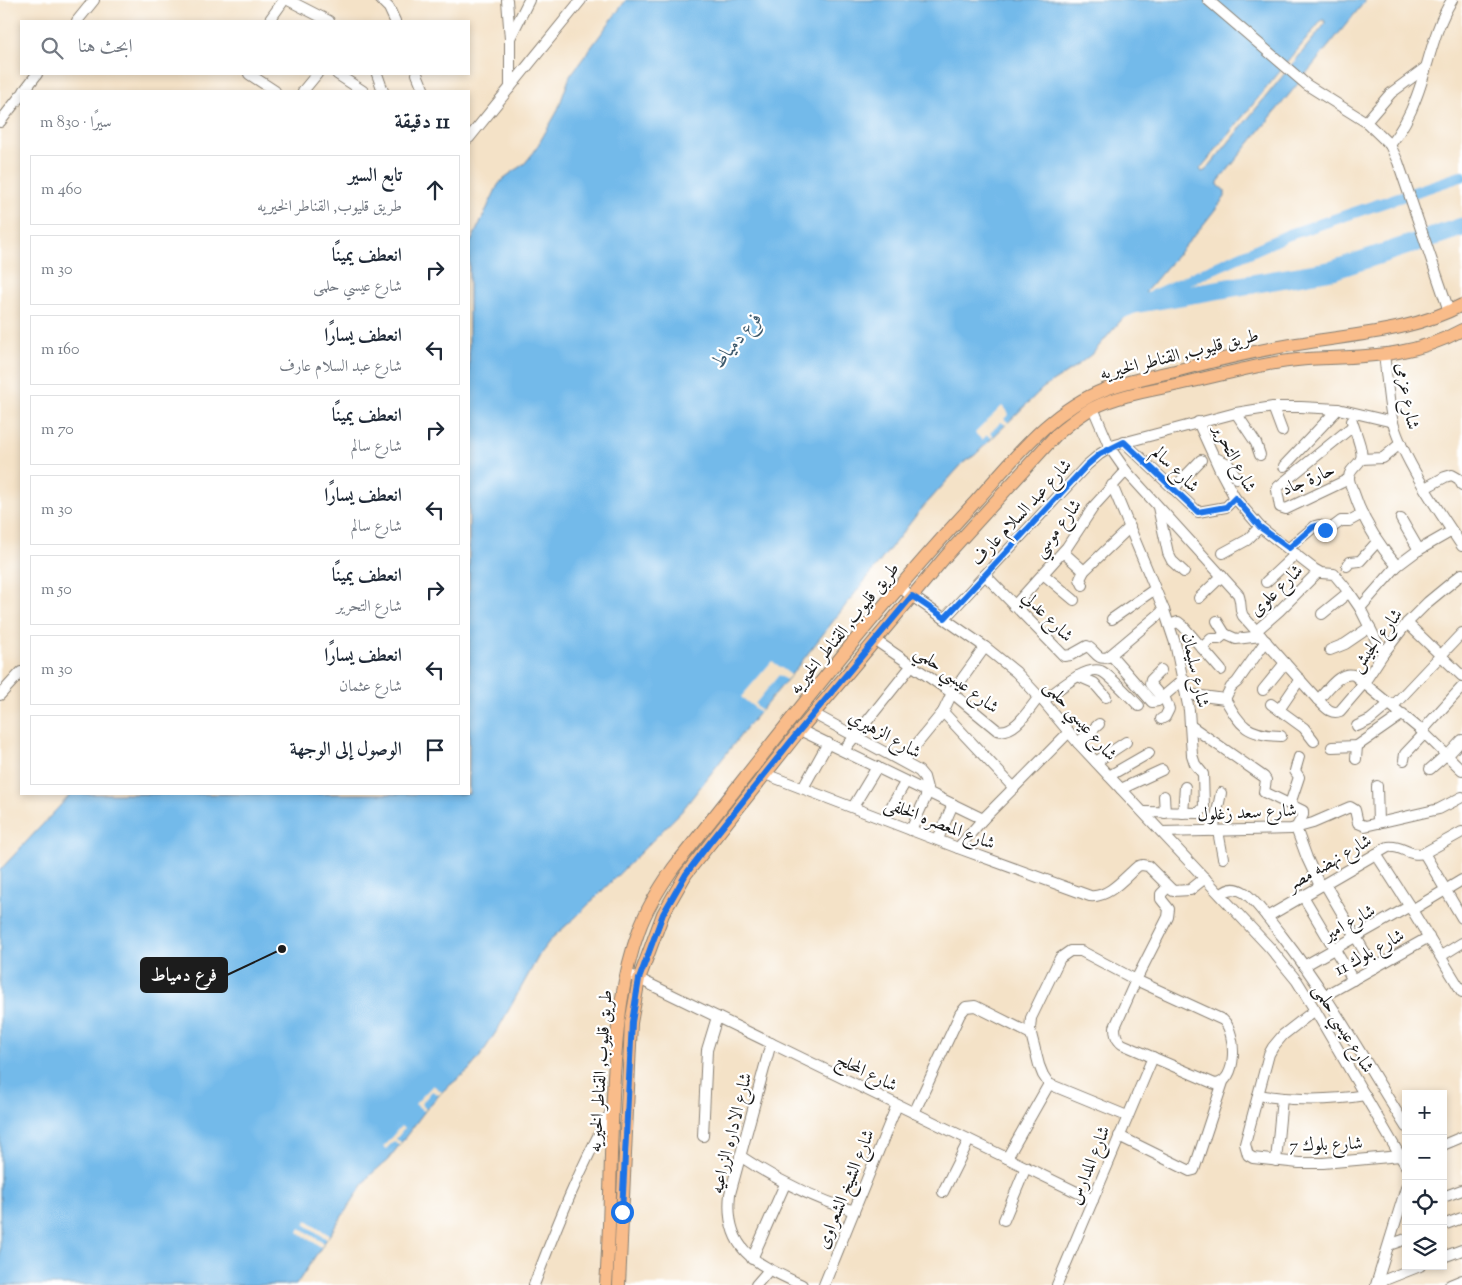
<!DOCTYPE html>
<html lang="ar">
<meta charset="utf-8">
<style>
body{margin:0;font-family:"Sorts Mill Goudy",Amiri,serif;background:#f2f2f3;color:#1f2937;direction:rtl}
.controls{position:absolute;right:15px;bottom:15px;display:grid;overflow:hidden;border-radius:0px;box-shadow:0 2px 8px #0003}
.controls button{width:45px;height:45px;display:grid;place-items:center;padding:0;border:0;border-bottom:1px solid #e0e1e3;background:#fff;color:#1f2937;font:25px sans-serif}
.stop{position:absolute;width:15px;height:15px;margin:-11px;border:4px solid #1a73e8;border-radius:50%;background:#fff}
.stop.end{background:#1a73e8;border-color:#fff;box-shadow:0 1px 5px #0008}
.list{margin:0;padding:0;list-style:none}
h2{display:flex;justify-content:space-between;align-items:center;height:65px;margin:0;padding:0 20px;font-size:21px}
h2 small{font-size:16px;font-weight:400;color:#747a83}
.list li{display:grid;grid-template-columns:32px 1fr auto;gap:15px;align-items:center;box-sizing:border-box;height:70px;margin:0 10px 10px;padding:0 10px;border:1px solid #e0e1e3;border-radius:0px}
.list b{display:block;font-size:19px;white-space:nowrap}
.list p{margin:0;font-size:16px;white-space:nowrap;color:#747a83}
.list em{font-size:16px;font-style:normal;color:#747a83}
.icon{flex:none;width:28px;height:28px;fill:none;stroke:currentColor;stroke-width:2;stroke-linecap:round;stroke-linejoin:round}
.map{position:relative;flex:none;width:1462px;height:1285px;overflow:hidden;direction:ltr}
.search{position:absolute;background:#fff;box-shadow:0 2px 8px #0003;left:20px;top:20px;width:450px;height:55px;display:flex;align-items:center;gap:12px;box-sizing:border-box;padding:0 18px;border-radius:0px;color:#747a83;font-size:19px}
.panel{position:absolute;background:#fff;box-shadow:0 2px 8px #0003;left:20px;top:90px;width:450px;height:705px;border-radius:0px;direction:rtl}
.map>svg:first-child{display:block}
.water{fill:#73baea;stroke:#486b83;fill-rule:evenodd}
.pier{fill:#f4e2c7}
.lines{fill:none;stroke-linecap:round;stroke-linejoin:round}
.canal{stroke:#73baea;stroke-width:11}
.river{stroke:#73baea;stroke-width:19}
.minor-casing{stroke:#887f72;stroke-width:12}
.major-casing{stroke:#887f72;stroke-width:14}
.minor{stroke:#fff;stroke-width:10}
.major{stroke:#f9bc8a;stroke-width:12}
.route{stroke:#1a73e8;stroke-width:6}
.labels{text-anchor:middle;stroke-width:4.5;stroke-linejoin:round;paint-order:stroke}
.street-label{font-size:18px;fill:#1c1c1c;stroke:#fff}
.water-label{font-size:19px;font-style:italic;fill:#3f5b6e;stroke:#fff}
.leader{fill:none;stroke:#1c1c1c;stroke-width:2}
.callout-dot{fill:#1c1c1c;stroke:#fff;stroke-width:2}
.callout{fill:#1c1c1c;stroke:#1c1c1c;stroke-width:2}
.callout-label{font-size:19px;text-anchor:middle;font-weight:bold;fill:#fff}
</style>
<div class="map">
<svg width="1462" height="1285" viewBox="0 0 1462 1285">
<rect width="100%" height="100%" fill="#fff"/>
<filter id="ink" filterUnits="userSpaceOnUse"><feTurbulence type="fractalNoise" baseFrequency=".02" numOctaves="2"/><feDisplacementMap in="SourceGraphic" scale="10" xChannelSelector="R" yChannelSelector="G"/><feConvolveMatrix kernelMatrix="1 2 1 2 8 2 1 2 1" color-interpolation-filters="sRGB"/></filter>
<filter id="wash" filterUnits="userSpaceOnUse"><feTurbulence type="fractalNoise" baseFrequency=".0096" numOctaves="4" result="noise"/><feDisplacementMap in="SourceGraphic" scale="20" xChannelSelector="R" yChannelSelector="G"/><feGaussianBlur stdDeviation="1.12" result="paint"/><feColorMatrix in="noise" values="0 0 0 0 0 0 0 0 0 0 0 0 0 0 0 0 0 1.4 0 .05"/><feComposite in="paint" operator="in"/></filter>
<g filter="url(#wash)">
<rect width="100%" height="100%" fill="#f4e2c7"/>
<path class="water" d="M626 0H1366L1218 182V185L1225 191V197L1203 225 1093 353 1074 368 1043 388 975 455 963 463 918 513 791 675 747 727 681 812 576 917 552 938 541 952 498 1029 479 1058 469 1070 444 1090 428 1107 388 1160 369 1176 296 1285H0V870L71 794H469V246L498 185 504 178 525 163 534 152 557 112 570 76ZM1322 20H1324L1326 23 1206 170 1202 172 1200 169Z"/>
<g class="pier">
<polygon points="1002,406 1009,414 1004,419 1009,423 1006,425 1001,422 990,433 994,436 992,438 987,435 982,440 975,433"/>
<polygon points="772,661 791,675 786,680 779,675 755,704 761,710 760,712 741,697"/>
<polygon points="433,1085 442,1092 439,1095 432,1091 421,1104 426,1109 424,1111 415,1104"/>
<polygon points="401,1126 404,1129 396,1139 401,1142 400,1145 394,1141 386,1149 383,1147"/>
<polygon points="307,1220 329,1235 327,1239 304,1224"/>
<polygon points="300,1228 324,1243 321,1247 298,1232"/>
</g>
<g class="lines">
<polyline class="canal" points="1134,304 1288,235 1462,176"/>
<polyline class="river" points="1111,313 1134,304 1333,270 1462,227"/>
</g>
</g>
<g filter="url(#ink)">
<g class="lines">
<g class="minor-casing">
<g id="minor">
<polyline points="288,0 329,21"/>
<polyline points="381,0 389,8 395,21"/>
<polyline points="507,0 510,39 510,88"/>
<polyline points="1208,0 1307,85 1366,122 1390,145 1398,162 1449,311"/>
<polyline points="77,21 94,0"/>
<polyline points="269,21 284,0"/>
<polyline points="510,38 529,0"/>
<polyline points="249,74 275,91"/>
<polyline points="337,74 363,91"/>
<polyline points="377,74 383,91"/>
<polyline points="417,74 424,91"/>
<polyline points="24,91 37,74"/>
<polyline points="303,91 317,74"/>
<polyline points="0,122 21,95"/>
<polyline points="1366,122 1391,93 1425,68"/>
<polyline points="469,138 581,0"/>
<path d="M1390 145C1401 131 1410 115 1416 98 1429 65 1433 30 1452 0"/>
<path d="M1384 354C1387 376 1388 402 1393 423 1405 463 1439 511 1462 546"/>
<polyline points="1273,407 1282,431"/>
<path d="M1093 408 1110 448 1126 471 1238 594C1242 602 1239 609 1243 616L1318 700C1328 690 1339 671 1354 675L1422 731 1462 770"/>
<polyline points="1236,413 1256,443 1260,455"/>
<path d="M1352 421C1354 429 1364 451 1361 459 1358 466 1349 469 1349 478 1349 483 1352 489 1354 493 1363 521 1378 544 1397 566"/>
<polyline points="1198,422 1220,470 1235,498 1260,527 1314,569 1321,573 1334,574 1349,592 1360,608 1383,654"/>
<polyline points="1124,442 1198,512 1226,507 1235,498"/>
<polyline points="1216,458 1228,464 1237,478"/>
<polyline points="1361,459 1383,458 1401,443"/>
<polyline points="1284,466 1338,409"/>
<polyline points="1349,479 1286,509 1280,507 1277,490 1278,487 1353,426"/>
<polyline points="1112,485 1164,610 1175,643 1189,710 1192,755 1195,764 1203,774 1204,807 1199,813 1144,812"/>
<polyline points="1425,488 1445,477 1452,475 1459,479 1462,485"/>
<polyline points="1173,489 1201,460"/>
<polyline points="1158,507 1168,553 1172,561 1184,572"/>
<polyline points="1401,519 1419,550"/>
<polyline points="1289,548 1315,526 1319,525 1329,530 1341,521 1349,521 1362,514"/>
<polyline points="1063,552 1084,571"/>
<polyline points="1223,553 1247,540 1260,527"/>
<polyline points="1347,566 1350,562 1360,561 1377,542"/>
<polyline points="1043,574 1074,600"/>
<path d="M985 575 1064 656 1071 655 1087 646C1095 650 1097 661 1108 657L1164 610"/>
<polyline points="1266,582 1296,554"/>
<polyline points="1083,585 1080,579 1084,571 1130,527"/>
<polyline points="899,587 985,647 1016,672 1043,701 1078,743 1270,948 1297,981 1315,1010 1406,1166"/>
<polyline points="1199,598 1222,576"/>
<polyline points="1014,606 1067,547 1094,506 1126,471"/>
<polyline points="1360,608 1397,566 1417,551 1452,531"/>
<polyline points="1322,614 1349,592"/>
<polyline points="945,618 1087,465 1100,454 1115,445 1236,413 1273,407 1301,407 1338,409 1393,422"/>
<polyline points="1112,619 1155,589"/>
<polyline points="1217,621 1225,634"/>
<polyline points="1407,623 1462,676"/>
<polyline points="1169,625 1178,622 1183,626 1221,670"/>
<polyline points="1256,631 1279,611 1318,572"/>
<path d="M875 640 952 693 997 730C1015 735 1029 709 1039 697"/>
<polyline points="1202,648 1211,639 1219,639 1225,634 1236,639 1261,636"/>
<polyline points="1330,650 1345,644 1370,627"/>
<polyline points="1111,655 1152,702 1158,701 1184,679"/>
<polyline points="1161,670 1151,680 1150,684 1162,698"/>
<polyline points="1078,676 1094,683 1106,697"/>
<polyline points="1263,690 1285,663"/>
<polyline points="1187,694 1225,699 1231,687 1237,682 1266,641"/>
<polyline points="0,695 21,672"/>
<path d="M1225 699C1241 726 1246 735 1281 736"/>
<path d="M1318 700C1325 706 1330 715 1340 711L1364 683 1383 654 1407 623 1428 602 1462 574"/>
<path d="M1043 701C1056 692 1085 665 1101 671 1110 675 1131 698 1139 706"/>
<polyline points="1271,704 1304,728 1314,741"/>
<polyline points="1393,706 1462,633"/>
<polyline points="1279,710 1300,679"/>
<polyline points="943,712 1014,788"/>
<polyline points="814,714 919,771 924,777 928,792 911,830"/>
<polyline points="1161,719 1165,717 1169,709 1164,696"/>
<polyline points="1191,726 1264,777 1266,780 1264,792 1303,811 1303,815 1296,828 1307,858 1320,886"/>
<polyline points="1357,726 1370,720 1390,703"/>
<polyline points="800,730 983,819"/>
<polyline points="1422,731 1462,687"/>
<polyline points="1078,743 1099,724"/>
<polyline points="1332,747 1357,746 1403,714"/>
<polyline points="844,750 912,665"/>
<polyline points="1448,755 1462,740"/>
<polyline points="1356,759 1357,746"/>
<polyline points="1404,760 1405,754 1425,733"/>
<polyline points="903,761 943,712 952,693 985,647"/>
<polyline points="1096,762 1126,742"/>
<polyline points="1430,769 1447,754"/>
<path d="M765 774 958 848 1090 896C1109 898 1125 877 1138 866L1142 865 1148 866 1173 891 1190 890 1205 878"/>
<polyline points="1109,776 1149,753"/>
<polyline points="1377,786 1378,823"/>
<polyline points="803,788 828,743"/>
<polyline points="1121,789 1162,770"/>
<polyline points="1164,796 1165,813"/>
<polyline points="1290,804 1299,777 1295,771 1299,757"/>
<polyline points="853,807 877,767"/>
<polyline points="1183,813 1185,787"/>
<polyline points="884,819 906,781"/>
<polyline points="1213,831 1221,793"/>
<polyline points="1218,831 1223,858"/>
<polyline points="1162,832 1291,829 1313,823 1350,807 1355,810 1358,823 1365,826 1439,809 1462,797"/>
<polyline points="938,839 953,804"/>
<polyline points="958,848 983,819 1069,732"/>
<polyline points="1424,853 1462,918"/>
<polyline points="1376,854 1412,910 1462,992"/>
<polyline points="1325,884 1374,968"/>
<path d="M1221 895C1228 888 1236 887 1245 893 1258 903 1271 923 1282 936 1329 996 1366 1063 1406 1127"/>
<polyline points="1303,896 1353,980"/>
<polyline points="1412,910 1462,880"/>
<path d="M1267 917 1388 847C1403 845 1408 857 1424 853L1462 832"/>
<polyline points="1441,956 1462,943"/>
<polyline points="1304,966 1410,906"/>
<polyline points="633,976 1093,1200"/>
<polyline points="1324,996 1429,937"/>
<polyline points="1315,1010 1283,1035 1273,1047 1269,1054 1245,1144 1248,1155 1253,1158 1299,1163 1323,1163 1400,1156 1406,1154"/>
<path d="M771 1043 730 1194C724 1251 757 1264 802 1285"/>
<path d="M1258 1095C1295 1101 1329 1101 1365 1095"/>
<polyline points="914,1113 960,1014 966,1007 975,1006 1031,1034"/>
<path d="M1127 1116 1049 1084 1043 1075 1039 1065 1030 1030 1031 1018 1060 958 1070 951H1081L1136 980 1223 1020C1237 1032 1238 1083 1215 1084L1122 1044C1116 1039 1115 1034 1115 1027L1136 980 1168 917 1169 909 1161 899V894L1168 887"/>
<polyline points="703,1136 707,1050 717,1017"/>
<polyline points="1119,1136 1190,1171 1194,1170 1223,1082"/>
<polyline points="1443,1145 1462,1137"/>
<path d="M740 1156C776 1180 813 1198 854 1211"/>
<polyline points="1007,1158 1049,1084"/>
<polyline points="1276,1161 1282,1098"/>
<polyline points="943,1192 969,1140"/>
<polyline points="1443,1197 1462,1190"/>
<polyline points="1004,1220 1026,1167"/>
<polyline points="1443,1225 1462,1218"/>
<polyline points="1389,1245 1406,1239"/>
<polyline points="1443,1257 1462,1250"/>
<polyline points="752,1259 785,1184"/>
<polyline points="1377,1283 1420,1266"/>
<path d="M534 1285C557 1225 580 1167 612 1110"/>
<polyline points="756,1285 769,1270"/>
<polyline points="824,1285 897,1105"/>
<polyline points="1057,1285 1153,1057"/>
<polyline points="1376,1285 1406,1188"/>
<polyline points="1450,1285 1462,1280"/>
</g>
</g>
<g class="major-casing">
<g id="major">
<path d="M606 1285C611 1216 610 1145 614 1076 617 1026 622 977 639 930 647 907 660 887 674 867 773 743 868 617 976 501 1014 459 1050 410 1106 389 1128 381 1152 376 1175 371 1217 360 1261 349 1304 343 1358 334 1413 331 1462 305"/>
<path d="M619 1285 631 1023 639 979 663 914 686 874 800 730 946 556 1056 435C1068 425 1079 415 1093 408 1121 394 1154 390 1184 383 1225 374 1266 362 1307 359 1362 356 1412 358 1462 330"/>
</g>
</g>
<use href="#minor" class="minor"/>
<use href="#major" class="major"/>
</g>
</g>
<g class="lines" filter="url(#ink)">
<polyline class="route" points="622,1212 632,1022 639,979 663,914 686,874 708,845 800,730 912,596 945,618 1087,465 1100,454 1124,442 1198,512 1226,507 1235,498 1260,527 1289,548 1313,527 1319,525 1325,530"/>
</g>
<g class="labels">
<g class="street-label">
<text transform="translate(1179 354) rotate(-14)" y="6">طريق قليوب, القناطر الخيريه</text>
<text transform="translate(1408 396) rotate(80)" y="6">شارع عزمى</text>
<text transform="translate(1235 458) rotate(63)" y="6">شارع التحرير</text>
<text transform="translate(1176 469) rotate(44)" y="6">شارع سالم</text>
<text transform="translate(1308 479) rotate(-23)" y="6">حارة جاد</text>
<text transform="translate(1021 512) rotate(-47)" y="6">شارع عبد السلام عارف</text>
<text transform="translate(1057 528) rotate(-53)" y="6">شارع موسي</text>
<text transform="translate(1276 590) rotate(-44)" y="6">شارع علوى</text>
<text transform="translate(1048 616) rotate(45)" y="6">شارع عدلي</text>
<text transform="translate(844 628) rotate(-51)" y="6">طريق قليوب, القناطر الخيريه</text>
<text transform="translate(1376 640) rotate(-53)" y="6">شارع الجيش</text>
<text transform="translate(1196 670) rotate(78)" y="6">شارع سليمان</text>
<text transform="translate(957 679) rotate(37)" y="6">شارع عيسي حلمي</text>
<text transform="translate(1081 720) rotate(49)" y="6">شارع عيسي حلمى</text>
<text transform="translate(885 734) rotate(29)" y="6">شارع الزهيري</text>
<text transform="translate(1247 812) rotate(-3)" y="6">شارع سعد زغلول</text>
<text transform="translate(940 823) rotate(21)" y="6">شارع المعصره الخلفى</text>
<text transform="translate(1329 862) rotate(-30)" y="6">شارع نهضه مصر</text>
<text transform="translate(1349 922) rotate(-29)" y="6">شارع امير</text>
<text transform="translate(1369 952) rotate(-29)" y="6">شارع بلوك 11</text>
<text transform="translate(1344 1028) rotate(59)" y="6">شارع عيسي حلمى</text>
<text transform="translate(600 1071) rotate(-86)" y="6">طريق قليوب, القناطر الخيريه</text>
<text transform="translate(867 1072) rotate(26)" y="6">شارع المحلج</text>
<text transform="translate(731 1133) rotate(-76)" y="6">شارع الاداره الزراعيه</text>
<text transform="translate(1326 1144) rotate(-2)" y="6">شارع بلوك 7</text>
<text transform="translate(1089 1165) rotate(-68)" y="6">شارع المدارس</text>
<text transform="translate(845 1189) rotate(-68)" y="6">شارع الشيخ الشعراوى</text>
</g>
<g class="water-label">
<text transform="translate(736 339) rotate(-50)" y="7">فرع دمياط</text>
</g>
</g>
<path class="leader" d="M282 949L227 975"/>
<circle class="callout-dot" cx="282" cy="949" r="5"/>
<rect class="callout" x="141" y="958" width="86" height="34" rx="5"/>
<g class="callout-label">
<text x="184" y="981">فرع دمياط</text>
</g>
</svg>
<div class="controls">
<button>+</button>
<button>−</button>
<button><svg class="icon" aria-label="locate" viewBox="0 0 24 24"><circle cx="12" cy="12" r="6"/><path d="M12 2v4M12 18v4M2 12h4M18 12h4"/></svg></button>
<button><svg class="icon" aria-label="layers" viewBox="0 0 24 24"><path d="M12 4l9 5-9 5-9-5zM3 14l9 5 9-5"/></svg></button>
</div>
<div class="stop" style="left:622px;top:1212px"></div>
<div class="stop end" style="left:1325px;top:530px"></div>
<div class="search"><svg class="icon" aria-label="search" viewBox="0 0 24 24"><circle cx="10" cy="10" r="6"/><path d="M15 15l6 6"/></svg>ابحث هنا</div>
<section class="panel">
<h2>11 دقيقة<small>سيرًا · 830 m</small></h2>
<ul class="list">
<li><svg class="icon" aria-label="ahead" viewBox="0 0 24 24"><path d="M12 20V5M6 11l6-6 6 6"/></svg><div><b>تابع السير</b><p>طريق قليوب, القناطر الخيريه</p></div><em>460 m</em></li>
<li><svg class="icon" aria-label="right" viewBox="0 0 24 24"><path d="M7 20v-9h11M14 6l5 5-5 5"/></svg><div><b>انعطف يمينًا</b><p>شارع عيسي حلمى</p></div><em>30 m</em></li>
<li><svg class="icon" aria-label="left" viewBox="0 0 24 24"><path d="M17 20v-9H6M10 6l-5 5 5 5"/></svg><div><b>انعطف يسارًا</b><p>شارع عبد السلام عارف</p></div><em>160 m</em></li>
<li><svg class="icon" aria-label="right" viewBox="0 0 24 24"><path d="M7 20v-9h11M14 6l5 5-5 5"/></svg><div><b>انعطف يمينًا</b><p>شارع سالم</p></div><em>70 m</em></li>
<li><svg class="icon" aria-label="left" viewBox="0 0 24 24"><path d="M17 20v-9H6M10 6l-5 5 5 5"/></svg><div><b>انعطف يسارًا</b><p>شارع سالم</p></div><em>30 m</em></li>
<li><svg class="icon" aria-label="right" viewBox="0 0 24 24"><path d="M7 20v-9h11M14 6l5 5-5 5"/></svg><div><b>انعطف يمينًا</b><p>شارع التحرير</p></div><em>50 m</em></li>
<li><svg class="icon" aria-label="left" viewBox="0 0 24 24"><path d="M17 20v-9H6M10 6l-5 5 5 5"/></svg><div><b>انعطف يسارًا</b><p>شارع عثمان</p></div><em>30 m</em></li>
<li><svg class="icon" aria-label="arrive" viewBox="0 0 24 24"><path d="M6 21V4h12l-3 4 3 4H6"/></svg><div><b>الوصول إلى الوجهة</b></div></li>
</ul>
</section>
</div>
